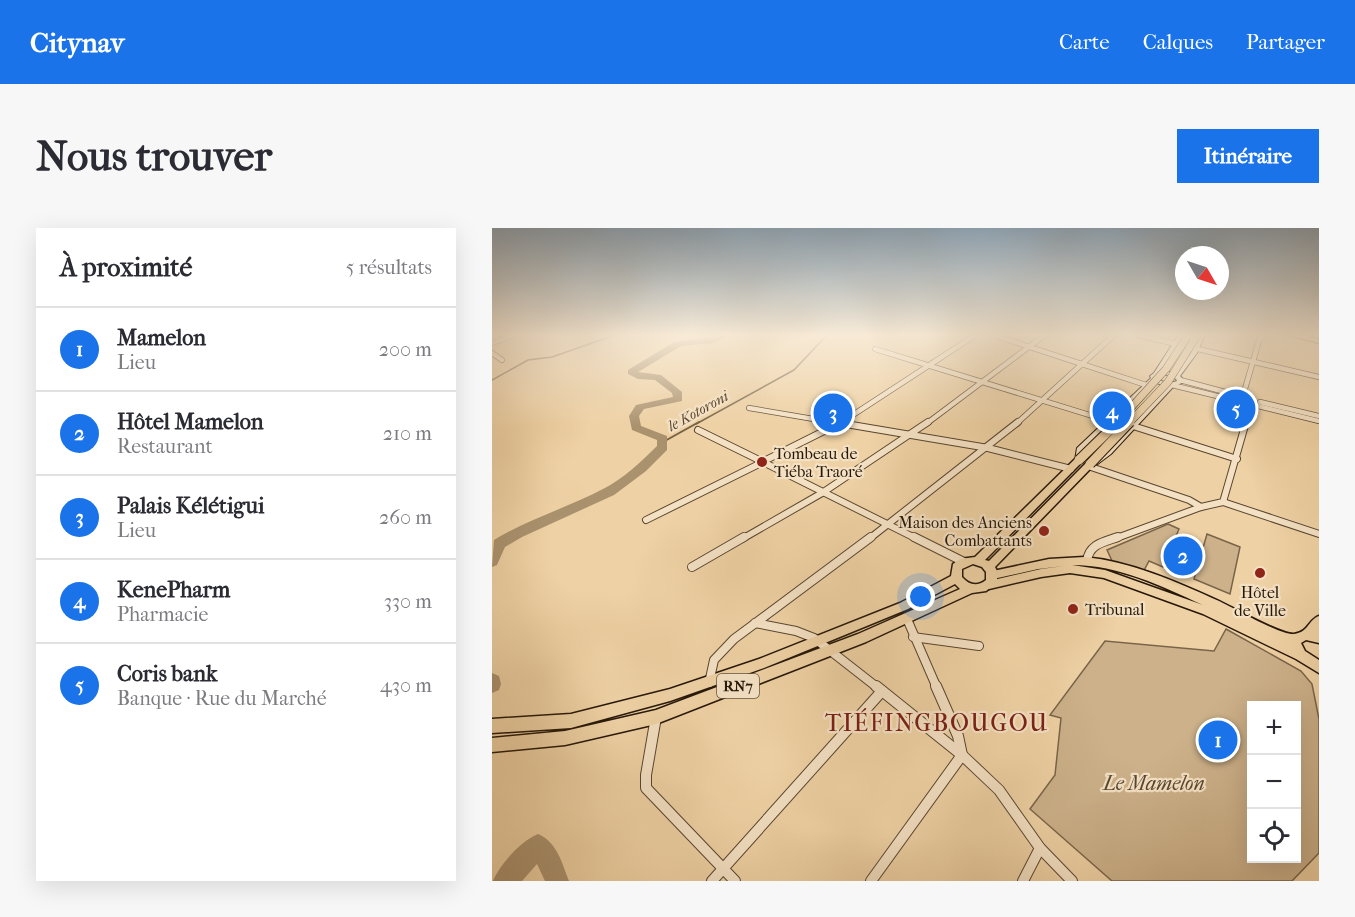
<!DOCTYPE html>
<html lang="fr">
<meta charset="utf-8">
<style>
body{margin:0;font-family:"IM FELL French Canon",serif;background:#f7f7f7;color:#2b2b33}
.controls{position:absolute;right:18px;bottom:18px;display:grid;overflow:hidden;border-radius:0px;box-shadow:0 6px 24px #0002}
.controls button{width:54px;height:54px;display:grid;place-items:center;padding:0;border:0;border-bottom:2px solid #e1e1e2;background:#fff;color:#2b2b33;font:30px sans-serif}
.compass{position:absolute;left:683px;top:18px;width:54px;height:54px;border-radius:50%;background:#fff;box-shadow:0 6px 24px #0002;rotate:129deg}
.you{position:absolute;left:429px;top:369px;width:21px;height:21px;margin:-15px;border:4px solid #fff;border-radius:50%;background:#1a73e8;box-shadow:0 0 0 9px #1a73e833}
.badge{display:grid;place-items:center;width:39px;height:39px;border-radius:50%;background:#1a73e8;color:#fff;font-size:20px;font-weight:700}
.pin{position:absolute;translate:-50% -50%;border:3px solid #fff;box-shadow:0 2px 6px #0006}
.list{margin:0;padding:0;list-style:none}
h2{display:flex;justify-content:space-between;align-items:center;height:78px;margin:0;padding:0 24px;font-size:26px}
h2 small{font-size:20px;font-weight:400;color:#7c7c81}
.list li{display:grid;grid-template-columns:39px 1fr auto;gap:18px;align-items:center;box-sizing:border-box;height:84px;padding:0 24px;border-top:2px solid #e1e1e2}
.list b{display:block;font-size:22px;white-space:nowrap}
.list p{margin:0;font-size:20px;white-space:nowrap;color:#7c7c81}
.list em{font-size:20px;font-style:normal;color:#7c7c81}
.icon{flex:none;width:33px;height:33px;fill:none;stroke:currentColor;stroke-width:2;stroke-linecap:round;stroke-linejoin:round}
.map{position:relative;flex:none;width:827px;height:653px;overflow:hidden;border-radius:0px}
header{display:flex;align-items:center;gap:36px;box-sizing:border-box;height:84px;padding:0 30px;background:#1a73e8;color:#fff}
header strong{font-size:28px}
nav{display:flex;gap:33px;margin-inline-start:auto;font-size:21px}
.intro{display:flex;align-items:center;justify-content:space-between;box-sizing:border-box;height:144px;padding:0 36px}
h1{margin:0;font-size:42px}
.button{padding:15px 27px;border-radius:0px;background:#1a73e8;color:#fff;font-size:21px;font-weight:700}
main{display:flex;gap:36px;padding:0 36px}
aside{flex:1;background:#fff;border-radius:0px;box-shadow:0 6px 24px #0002}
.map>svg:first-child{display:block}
.green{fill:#ccb18a;stroke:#79644a;stroke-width:1.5;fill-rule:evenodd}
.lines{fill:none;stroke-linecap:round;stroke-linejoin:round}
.stream-far1{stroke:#756146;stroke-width:1.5}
.stream{stroke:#756146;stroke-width:2}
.river{fill:#aa926f;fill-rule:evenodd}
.minor-far3-casing{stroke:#584630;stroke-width:6}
.minor-far2-casing{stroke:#584630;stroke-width:8}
.minor-far1-casing{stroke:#584630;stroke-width:10}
.minor-casing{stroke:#584630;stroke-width:12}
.secondary-casing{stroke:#261709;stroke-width:2}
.primary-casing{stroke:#261709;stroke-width:3}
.trunk-casing{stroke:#261709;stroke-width:3}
.minor-far3{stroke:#f4e1c4;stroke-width:4.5}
.minor-far2{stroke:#f4e1c4;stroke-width:6}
.minor-far1{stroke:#f4e1c4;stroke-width:8}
.minor{stroke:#f4e1c4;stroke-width:10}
.secondary{fill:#f4e1c4;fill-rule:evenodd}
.primary{fill:#eed1a4;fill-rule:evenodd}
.trunk{fill:#eed1a4;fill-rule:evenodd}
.trunk-bridge-far1-casing{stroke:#261709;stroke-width:8;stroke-linecap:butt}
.trunk-bridge-casing{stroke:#261709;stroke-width:11;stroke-linecap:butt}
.trunk-bridge-far1{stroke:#eed1a4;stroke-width:7}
.trunk-bridge{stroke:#eed1a4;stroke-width:9}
.poi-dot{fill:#8f2418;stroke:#f4e1c4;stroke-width:2}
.labels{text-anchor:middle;stroke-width:4.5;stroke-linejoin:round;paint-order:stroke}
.far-water-label{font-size:15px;font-style:italic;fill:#5b4832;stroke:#f4e1c4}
.shield{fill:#f4e1c4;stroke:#645441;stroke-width:1.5}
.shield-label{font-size:15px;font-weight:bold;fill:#261709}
.poi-label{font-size:16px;fill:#261709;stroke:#f4e1c4;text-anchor:start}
.near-park-label{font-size:20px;font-style:italic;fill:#584530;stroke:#f4e1c4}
.near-quarter-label{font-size:24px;letter-spacing:1.5px;fill:#7a1f14;stroke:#f4e1c4}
</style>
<header>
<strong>Citynav</strong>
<nav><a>Carte</a><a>Calques</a><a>Partager</a></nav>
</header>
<div class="intro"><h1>Nous trouver</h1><a class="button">Itinéraire</a></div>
<main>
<aside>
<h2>À proximité<small>5 résultats</small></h2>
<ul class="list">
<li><span class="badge">1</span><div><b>Mamelon</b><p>Lieu</p></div><em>200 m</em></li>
<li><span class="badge">2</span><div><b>Hôtel Mamelon</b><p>Restaurant</p></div><em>210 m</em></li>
<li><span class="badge">3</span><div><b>Palais Kélétigui</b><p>Lieu</p></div><em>260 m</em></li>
<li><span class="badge">4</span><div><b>KenePharm</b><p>Pharmacie</p></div><em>330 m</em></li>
<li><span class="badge">5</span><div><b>Coris bank</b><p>Banque · Rue du Marché</p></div><em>430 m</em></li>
</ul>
</aside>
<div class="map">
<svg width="827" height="653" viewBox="0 0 827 653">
<rect width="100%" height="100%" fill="#eed1a4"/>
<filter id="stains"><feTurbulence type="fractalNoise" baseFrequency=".00333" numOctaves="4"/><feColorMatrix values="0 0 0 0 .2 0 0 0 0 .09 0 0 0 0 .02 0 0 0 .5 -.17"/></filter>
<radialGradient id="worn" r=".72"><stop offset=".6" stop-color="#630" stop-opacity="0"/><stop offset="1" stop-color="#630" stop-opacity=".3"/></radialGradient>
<g class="green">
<polygon points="676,296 687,301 671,339 657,333 650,346 621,335 615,322"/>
<polygon points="715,306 748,319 738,366 702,351"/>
<path d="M734 401 809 443 820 456 827 491V625L800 653H620L538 581 563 547 569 490 558 487 613 413 722 423ZM760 478H804V630H760Z"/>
</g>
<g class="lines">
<g class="stream-far1">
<polyline points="0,152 36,132 60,129 126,106"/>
<polyline points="204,196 302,142 336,106"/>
</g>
<polyline class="stream" points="171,214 207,194"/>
<g class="river">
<path d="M224 106H233L234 109 221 115 189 118 146 144 169 147 190 164V173L152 181 147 188 149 198 175 208V222L154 243 122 267 30 309 13 319 5 337 0 339 2 312C36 291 75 280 111 261 131 251 149 234 165 218V212L140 202 137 188 144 177 181 169 180 165 163 152 146 151 136 146V142L182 114 221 109Z"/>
<polygon points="0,445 7,448 9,456 7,462 0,465"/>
<path d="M46 606C65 614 70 635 77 653H53L45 636 30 653H1C8 636 29 613 46 606Z"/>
</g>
<g class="minor-far3-casing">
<g id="minor-far3">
<polyline points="498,106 654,157"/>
<polyline points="641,106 827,149"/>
<polyline points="0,115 25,106"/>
<polyline points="383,121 617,193"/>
<polyline points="0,125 10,132"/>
<polyline points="688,152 752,169"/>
<polyline points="680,157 827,193"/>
<polyline points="750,171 769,106"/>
<polyline points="768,174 827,188"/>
<polyline points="257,180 351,196"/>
<polyline points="347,196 485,106"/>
<polyline points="434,196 554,106"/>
<polyline points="524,196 623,106"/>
<polyline points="753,196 758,176"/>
</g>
</g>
<g class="minor-far2-casing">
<g id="minor-far2">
<polyline points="342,194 496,220 579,241"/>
<polyline points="641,198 745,231"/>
<polyline points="206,202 265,231"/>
<polyline points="276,231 350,194"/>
<polyline points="275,236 425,311"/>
<polyline points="596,238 697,272 709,279"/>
<polyline points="731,274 827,306"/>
<polyline points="154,292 265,237"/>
<polyline points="250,311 330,265 436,194"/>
<polyline points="377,311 526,194"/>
<polyline points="622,311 709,279 731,274 754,194"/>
</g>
</g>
<g class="minor-far1-casing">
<g id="minor-far1">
<polyline points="422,309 472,334"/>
<path d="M595 333C597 316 612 314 626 309"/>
<polyline points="200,339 252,309"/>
<polyline points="415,391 445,460"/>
<polyline points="263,395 304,403 322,410 386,460"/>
<polyline points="421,409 487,418"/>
<polyline points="217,455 222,432 242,411 379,309"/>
</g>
</g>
<g class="minor-casing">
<g id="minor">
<polyline points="384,458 470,527 507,562 548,620 580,653"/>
<polyline points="164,489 154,547 154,560 243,653"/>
<polyline points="220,653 390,463"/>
<polyline points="379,653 470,527 466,508 444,458"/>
<polyline points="531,653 548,620"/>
</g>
</g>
<g class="secondary-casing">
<g id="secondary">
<path d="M687 106H692L670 142 684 146 699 125 708 106H713L705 125 688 148 690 150V155L682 158 619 226 603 238H597V234L613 222 675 158 667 156 662 153 592 223 590 234H584L583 232 585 220 659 150 658 148 662 145ZM669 146 676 147 684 151 685 153C677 156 670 155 664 149Z"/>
<polygon points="791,106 803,106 827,111 827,115"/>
</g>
</g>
<g class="primary-casing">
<path id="primary" d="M592 329C638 333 685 354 727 373 742 380 788 407 802 406 817 404 816 392 827 388V415L814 412 809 415 813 423 827 432V445L804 431 711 386 612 350 578 345 549 349 497 361 493 360 491 357 493 354 497 353 549 341 572 338 546 341 501 351 497 350 496 347 497 344 501 343 557 331ZM580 337C627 337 669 358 711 377L613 342Z"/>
</g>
<g class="trunk-casing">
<path id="trunk" d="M587 229 590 230V234L493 332 497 333 595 234H601V238L503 339 505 343V354L494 363 480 365 374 414 164 496 73 517 0 524V510L73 503 164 482 366 406 468 361 463 356 416 381 272 440 178 473 79 500 0 505V491L79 486 178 461 267 431 408 375 459 348 461 336 468 331 483 329 584 230ZM481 336 490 339 494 344V352C485 359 477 357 470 349V341Z"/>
</g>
<use href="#minor-far3" class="minor-far3"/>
<use href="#minor-far2" class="minor-far2"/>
<use href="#minor-far1" class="minor-far1"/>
<use href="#minor" class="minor"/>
<use href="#secondary" class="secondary"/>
<use href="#primary" class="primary"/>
<use href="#trunk" class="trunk"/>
<g class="trunk-bridge-far1-casing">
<g id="trunk-bridge-far1">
<polyline points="624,196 674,141 697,106"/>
<polyline points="636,196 676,154 706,106"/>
</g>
</g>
<g class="trunk-bridge-casing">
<g id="trunk-bridge">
<polyline points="587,232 626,194"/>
<polyline points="598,236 638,194"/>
</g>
</g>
<use href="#trunk-bridge-far1" class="trunk-bridge-far1"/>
<use href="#trunk-bridge" class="trunk-bridge"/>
</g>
<linearGradient id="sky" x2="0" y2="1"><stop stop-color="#8fa6b8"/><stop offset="0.54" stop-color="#f7ead6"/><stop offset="1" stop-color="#f7ead6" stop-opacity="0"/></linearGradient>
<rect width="827" height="198" fill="url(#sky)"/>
<g class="poi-dot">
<circle cx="270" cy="234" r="6"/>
<circle cx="552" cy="303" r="6"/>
<circle cx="768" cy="345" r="6"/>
<circle cx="581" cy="381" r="6"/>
</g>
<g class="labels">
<g class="far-water-label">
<text transform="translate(206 183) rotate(-29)" y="5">le Kotoroni</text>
</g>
<rect class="shield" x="225" y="446" width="42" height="24" rx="4.5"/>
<g class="shield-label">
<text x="246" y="463">RN7</text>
</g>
<g class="poi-label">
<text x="282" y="231">Tombeau de<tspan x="282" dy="18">Tiéba Traoré</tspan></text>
<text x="540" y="300" text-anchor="end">Maison des Anciens<tspan x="540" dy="18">Combattants</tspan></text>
<text x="768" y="370" text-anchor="middle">Hôtel<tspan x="768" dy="18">de Ville</tspan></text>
<text x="593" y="387">Tribunal</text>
</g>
<g class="near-park-label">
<text x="662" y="562">Le Mamelon</text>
</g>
<g class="near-quarter-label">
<text x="445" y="503">TIÉFINGBOUGOU</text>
</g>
</g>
<rect width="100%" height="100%" filter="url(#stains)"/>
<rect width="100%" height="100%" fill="url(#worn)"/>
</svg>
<div class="controls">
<button>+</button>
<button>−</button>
<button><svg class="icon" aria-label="locate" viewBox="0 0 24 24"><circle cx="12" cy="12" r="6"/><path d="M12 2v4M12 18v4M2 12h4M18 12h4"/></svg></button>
</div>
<svg class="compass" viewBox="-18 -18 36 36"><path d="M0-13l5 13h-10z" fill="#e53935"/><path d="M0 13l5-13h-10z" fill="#7c7c81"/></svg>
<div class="you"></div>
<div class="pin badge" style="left:726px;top:512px">1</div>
<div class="pin badge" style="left:691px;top:328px">2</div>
<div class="pin badge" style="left:341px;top:185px">3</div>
<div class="pin badge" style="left:620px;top:183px">4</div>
<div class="pin badge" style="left:744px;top:181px">5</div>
</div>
</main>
